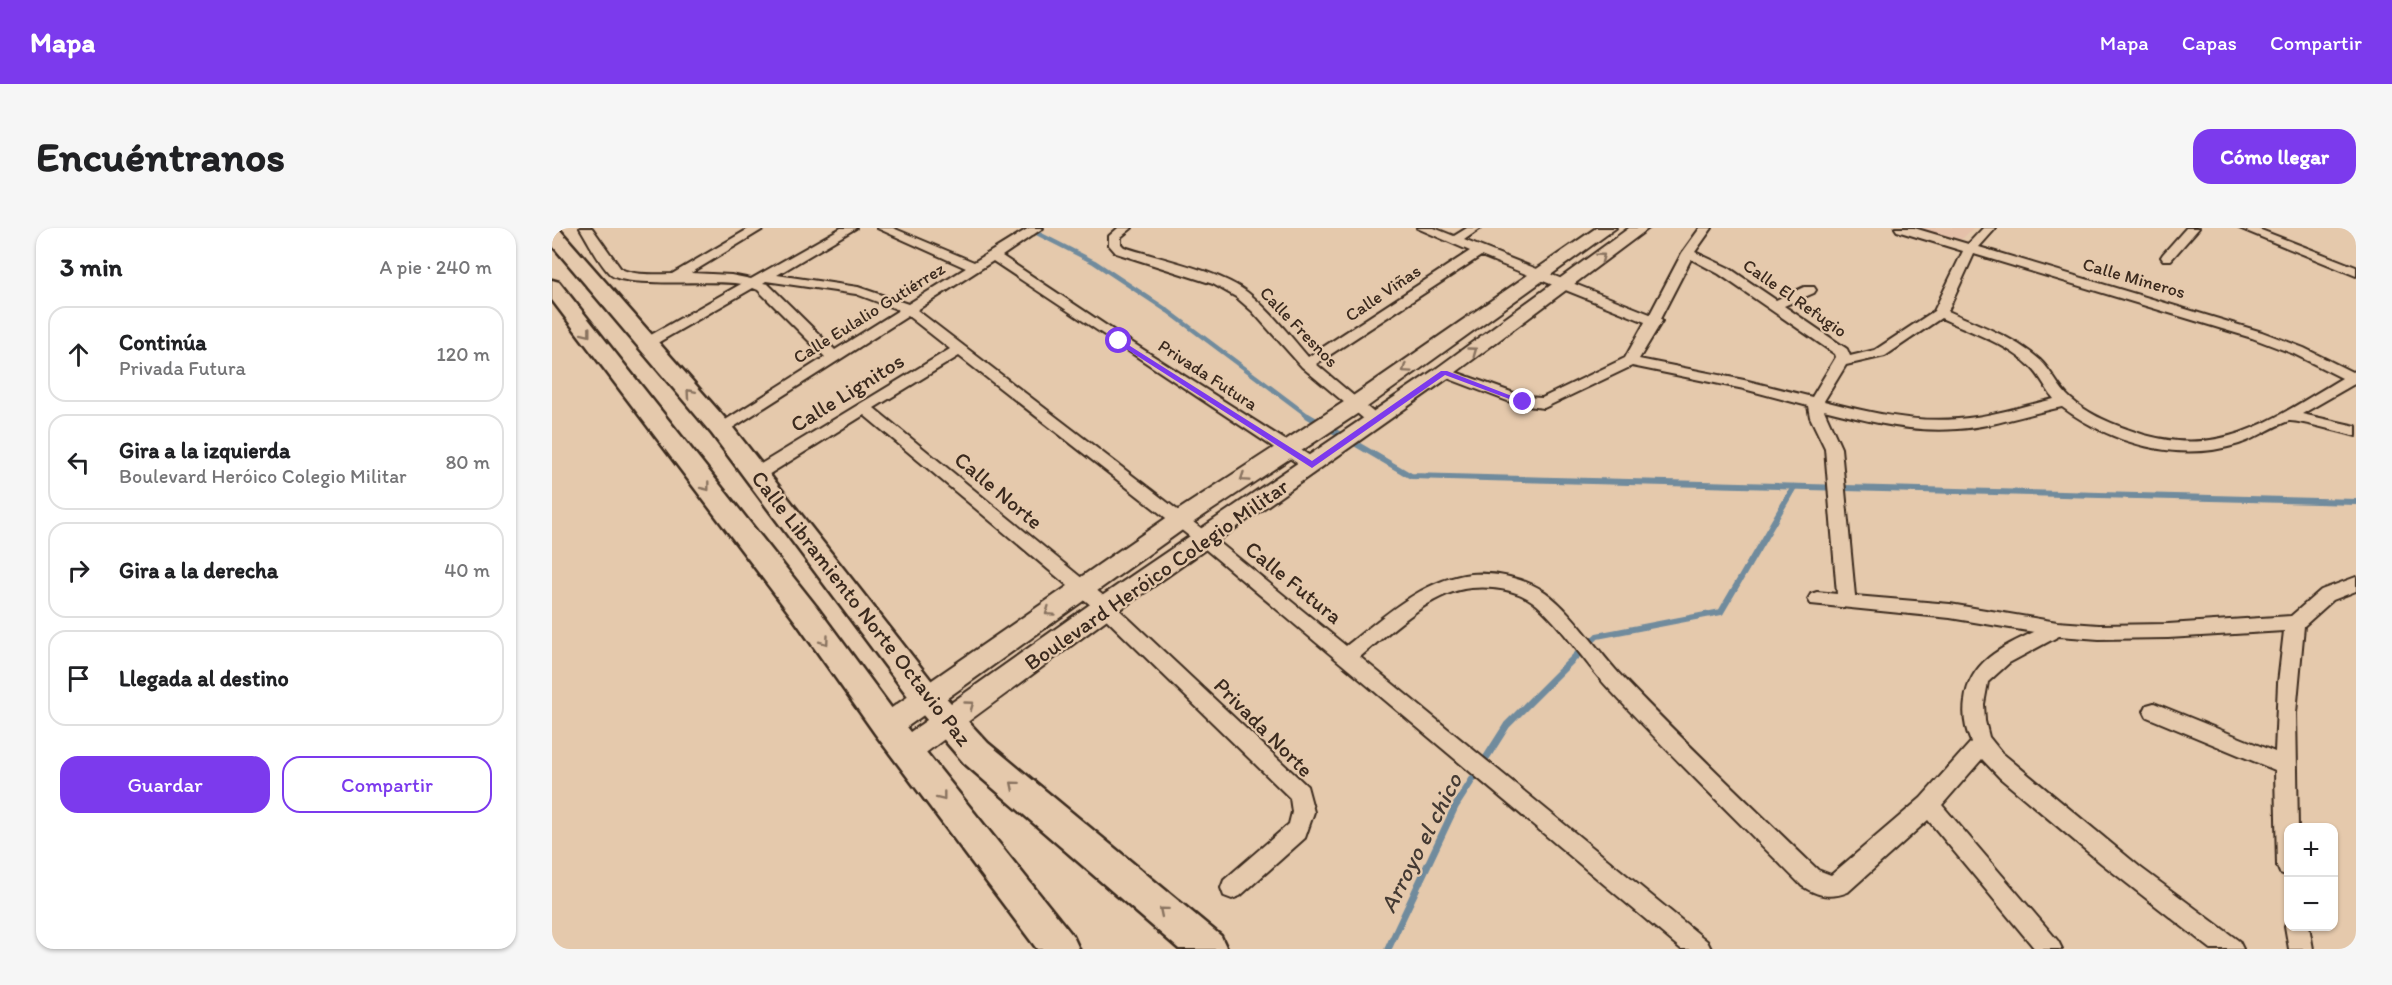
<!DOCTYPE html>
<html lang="es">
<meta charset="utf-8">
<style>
body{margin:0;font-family:Itim,sans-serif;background:#f6f6f6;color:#202124}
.controls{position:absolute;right:18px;bottom:18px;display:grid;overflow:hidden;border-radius:12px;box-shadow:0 2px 4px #0004}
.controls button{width:54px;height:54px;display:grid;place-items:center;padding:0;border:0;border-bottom:2px solid #e0e0e0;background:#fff;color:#202124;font:30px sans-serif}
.stop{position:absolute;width:18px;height:18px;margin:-14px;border:4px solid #7c3aed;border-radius:50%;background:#fff}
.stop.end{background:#7c3aed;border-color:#fff;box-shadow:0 2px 6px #0008}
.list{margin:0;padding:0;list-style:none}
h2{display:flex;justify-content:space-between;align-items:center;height:78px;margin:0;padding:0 24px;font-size:26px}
h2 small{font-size:20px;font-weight:400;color:#757577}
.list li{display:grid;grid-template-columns:39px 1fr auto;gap:18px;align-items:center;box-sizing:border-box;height:96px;margin:0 12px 12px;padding:0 12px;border:2px solid #e0e0e0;border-radius:18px}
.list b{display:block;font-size:22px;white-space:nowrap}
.list p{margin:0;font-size:20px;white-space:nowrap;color:#757577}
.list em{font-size:20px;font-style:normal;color:#757577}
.actions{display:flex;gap:12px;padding:18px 24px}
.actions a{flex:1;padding:14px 0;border:2px solid #7c3aed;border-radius:18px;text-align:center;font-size:21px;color:#7c3aed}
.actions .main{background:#7c3aed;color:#fff}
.icon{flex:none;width:33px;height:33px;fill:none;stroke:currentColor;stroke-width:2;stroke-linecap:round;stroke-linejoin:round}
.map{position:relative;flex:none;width:1804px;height:721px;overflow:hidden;border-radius:18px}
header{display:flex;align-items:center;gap:36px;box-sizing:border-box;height:84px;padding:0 30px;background:#7c3aed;color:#fff}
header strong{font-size:28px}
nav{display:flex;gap:33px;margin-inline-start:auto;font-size:21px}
.intro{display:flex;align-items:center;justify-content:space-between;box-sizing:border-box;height:144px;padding:0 36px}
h1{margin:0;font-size:42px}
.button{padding:15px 27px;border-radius:18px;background:#7c3aed;color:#fff;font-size:21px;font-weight:700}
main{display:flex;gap:36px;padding:0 36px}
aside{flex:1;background:#fff;border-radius:18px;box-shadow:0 2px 4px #0004}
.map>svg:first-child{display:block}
.built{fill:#e5c0a9}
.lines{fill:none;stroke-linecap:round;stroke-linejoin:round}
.stream-far2{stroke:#708b9d;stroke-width:4.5}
.stream-far1{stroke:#708b9d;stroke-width:6}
.stream{stroke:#708b9d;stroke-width:7}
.street-casing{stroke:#3b2a1e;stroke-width:4}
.secondary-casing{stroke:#3b2a1e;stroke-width:4}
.primary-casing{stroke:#3b2a1e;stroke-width:5}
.street{fill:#e5c9ac;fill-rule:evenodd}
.secondary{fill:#e5c9ac;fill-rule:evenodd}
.primary{fill:#e5c9ac;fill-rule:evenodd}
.oneway{stroke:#88725e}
.route{fill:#7c3aed}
.labels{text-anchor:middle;stroke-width:4.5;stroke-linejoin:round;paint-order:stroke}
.far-street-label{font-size:18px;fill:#3b2a1e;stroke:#e5c9ac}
.street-label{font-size:22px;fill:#3b2a1e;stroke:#e5c9ac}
.water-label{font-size:24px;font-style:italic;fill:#443a33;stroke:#e5c9ac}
</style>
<header>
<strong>Mapa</strong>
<nav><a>Mapa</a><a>Capas</a><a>Compartir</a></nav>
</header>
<div class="intro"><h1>Encuéntranos</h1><a class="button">Cómo llegar</a></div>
<main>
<aside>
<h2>3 min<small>A pie · 240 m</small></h2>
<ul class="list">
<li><svg class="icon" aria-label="ahead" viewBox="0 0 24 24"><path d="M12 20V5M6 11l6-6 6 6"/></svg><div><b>Continúa</b><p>Privada Futura</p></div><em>120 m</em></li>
<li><svg class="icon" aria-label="left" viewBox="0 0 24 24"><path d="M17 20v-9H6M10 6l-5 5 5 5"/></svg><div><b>Gira a la izquierda</b><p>Boulevard Heróico Colegio Militar</p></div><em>80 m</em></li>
<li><svg class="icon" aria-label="right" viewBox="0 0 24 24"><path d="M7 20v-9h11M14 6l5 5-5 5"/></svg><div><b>Gira a la derecha</b></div><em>40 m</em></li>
<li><svg class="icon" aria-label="arrive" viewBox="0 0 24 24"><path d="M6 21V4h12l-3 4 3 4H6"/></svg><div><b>Llegada al destino</b></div></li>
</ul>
<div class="actions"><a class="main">Guardar</a><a>Compartir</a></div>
</aside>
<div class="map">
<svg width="1804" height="721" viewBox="0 0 1804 721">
<rect width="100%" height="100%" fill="#e5c9ac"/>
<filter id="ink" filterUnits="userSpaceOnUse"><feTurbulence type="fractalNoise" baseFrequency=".0167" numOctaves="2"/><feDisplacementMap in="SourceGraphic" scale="12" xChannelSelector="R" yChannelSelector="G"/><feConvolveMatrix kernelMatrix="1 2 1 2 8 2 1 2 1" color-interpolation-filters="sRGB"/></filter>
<g filter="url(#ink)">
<polygon class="built" points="1362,0 1421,0 1407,14"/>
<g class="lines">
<polyline class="stream-far2" points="475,0 542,34 616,83 759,190"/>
<g class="stream-far1">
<polyline points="756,188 859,248 1804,274"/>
<polyline points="1027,426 1045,408 1169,384 1242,259"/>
</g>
<polyline class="stream" points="836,721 903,579 955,497 1028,424"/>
<g class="street-casing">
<g id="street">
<path d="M28 0H40L69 41C84 48 103 46 120 46L198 0H213L139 45 179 47 199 51 289 0H304L225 47 306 59 356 76 414 40 325 0H341L422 34 477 0H491L450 28 573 110 766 233 768 237 766 241H754L441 33 365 82 658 307 794 418C830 390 871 351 919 346 943 344 973 350 993 364 1019 382 1048 426 1072 451 1135 517 1201 579 1266 642L1279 647 1369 570 1419 514C1413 501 1411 487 1413 473 1417 434 1450 419 1482 404L1398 390 1259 376 1256 371 1259 366 1265 364 1285 366 1273 220 1258 189 1256 178 1192 161 1080 138 992 180 966 177 887 147 885 144 892 140 973 169 990 170 1073 130 1093 94 929 28 764 136 828 190 831 193 828 196H818L750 139 700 83 684 69 661 56 564 25 557 17V8L566 0H580L569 9V16L572 19C608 31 666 42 695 64 718 82 737 107 756 129L918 23 865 0H882L902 8 915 0H929L912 12 1098 86 1130 25 1148 0H1160L1143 24 1177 40 1224 72 1252 59H1262L1264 62 1262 65 1232 78 1295 121 1298 128 1323 122 1382 83 1411 23 1345 3 1343 0H1362L1416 16 1431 0H1444L1427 19 1710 104 1752 120 1800 144 1804 143V155L1750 186 1804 198V208C1792 205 1746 192 1737 193 1725 196 1701 212 1687 216 1626 235 1560 216 1510 179 1475 186 1440 199 1405 201 1360 205 1315 193 1272 182L1289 220 1303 368 1398 376 1505 394 1547 397 1616 396 1739 388 1769 362 1804 349V363L1781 372 1752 398 1744 485 1746 600H1736V648L1728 645 1725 638 1723 542 1595 489 1592 483 1595 477 1602 475 1723 524 1726 455 1732 403 1616 410 1547 411 1507 408 1457 435 1436 454 1432 476 1433 493 1437 509 1449 524 1589 640 1687 713 1691 721H1659L1646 711 1549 635 1448 550 1430 531 1390 577 1506 713 1510 721H1483L1376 592 1296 664C1278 671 1266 668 1250 658 1186 593 1120 529 1058 462 1034 437 1006 392 980 373 963 361 939 358 919 360 880 363 837 405 808 429L1155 713 1159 721H1129L646 315 407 128 322 180 559 374 755 558 762 584 753 610 688 668 680 671 672 668 669 660 672 652 737 596 740 584 738 570 547 384 312 187 211 250H199L197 246 199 242 398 121 356 88 174 204H164L161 201 164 198 273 129 206 62 201 60 100 118H90L88 115 90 112 189 56C162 51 75 60 59 47 48 37 36 13 28 0ZM1422 26 1700 110 1742 126 1790 150C1716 194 1664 235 1575 201 1555 194 1535 185 1519 171 1506 160 1500 143 1488 132 1462 109 1427 97 1396 83ZM1139 31 1167 46 1283 126 1284 129 1260 169 1192 152 1087 131 1110 93 1108 91ZM214 53 304 66 347 82 283 122 216 56 211 55ZM1389 90C1419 104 1456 116 1480 140 1489 149 1494 161 1502 171 1470 178 1439 189 1406 191 1361 195 1315 184 1272 173L1294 137 1333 128Z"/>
<polygon points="1634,0 1647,0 1619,32 1611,32 1609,29 1611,26"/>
<polygon points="1687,0 1704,0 1804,39 1804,48"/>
<polygon points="1736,690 1736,698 1757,698 1761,721 1737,721 1733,698"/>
</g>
</g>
<g class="secondary-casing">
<g id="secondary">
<polygon points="1044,0 1064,0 811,182 636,298 345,506 335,510 325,506 321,498 325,490 620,286 795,172"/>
<polygon points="1077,0 1097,0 899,148 562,386 364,532 354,535 344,532 339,523 344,514 544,372 885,140"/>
</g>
</g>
<g class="primary-casing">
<g id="primary">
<polygon points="0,0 7,1 178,196 386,461 436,515 669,708 675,721 627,721 412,535 364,479 160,206 0,17"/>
<polygon points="0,52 7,54 264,378 346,489 521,708 527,721 485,721 324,507 244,394 0,72"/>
</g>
</g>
<use href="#street" class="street"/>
<use href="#secondary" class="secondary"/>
<use href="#primary" class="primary"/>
</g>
<defs><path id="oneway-chevron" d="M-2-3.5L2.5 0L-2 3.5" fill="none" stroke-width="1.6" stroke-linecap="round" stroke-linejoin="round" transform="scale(1.5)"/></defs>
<g class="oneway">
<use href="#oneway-chevron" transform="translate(1049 29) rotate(-37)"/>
<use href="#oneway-chevron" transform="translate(35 105) rotate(52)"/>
<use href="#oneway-chevron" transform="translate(921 123) rotate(-36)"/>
<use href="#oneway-chevron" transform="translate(854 141) rotate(145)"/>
<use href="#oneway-chevron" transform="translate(138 165) rotate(-131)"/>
<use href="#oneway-chevron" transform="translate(692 250) rotate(146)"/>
<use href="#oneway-chevron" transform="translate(154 259) rotate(52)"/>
<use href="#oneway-chevron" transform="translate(497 384) rotate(145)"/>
<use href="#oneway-chevron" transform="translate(273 413) rotate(54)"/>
<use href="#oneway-chevron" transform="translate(418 477) rotate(-36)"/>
<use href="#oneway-chevron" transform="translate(462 557) rotate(-140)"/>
<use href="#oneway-chevron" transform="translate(390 569) rotate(52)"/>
<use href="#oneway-chevron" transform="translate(611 683) rotate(-140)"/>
</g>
</g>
<polygon class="route" points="567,111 760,233 889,143 895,143 975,174 968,175 893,147 760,240 565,115 564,113"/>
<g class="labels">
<g class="far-street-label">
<text transform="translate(1582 50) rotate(16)" y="6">Calle Mineros</text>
<text transform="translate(831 65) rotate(-34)" y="6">Calle Viñas</text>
<text transform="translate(1243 70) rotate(35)" y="6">Calle El Refugio</text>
<text transform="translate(317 85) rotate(-32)" y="6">Calle Eulalio Gutiérrez</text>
<text transform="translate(747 99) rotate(46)" y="6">Calle Fresnos</text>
<text transform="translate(656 147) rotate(33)" y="6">Privada Futura</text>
</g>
<g class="street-label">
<text transform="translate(295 164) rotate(-32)" y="8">Calle Lignitos</text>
<text transform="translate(447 262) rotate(40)" y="8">Calle Norte</text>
<text transform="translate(604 346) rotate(-35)" y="8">Boulevard Heróico Colegio Militar</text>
<text transform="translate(742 354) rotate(39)" y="8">Calle Futura</text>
<text transform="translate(310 380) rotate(52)" y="8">Calle Libramiento Norte Octavio Paz</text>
<text transform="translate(712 499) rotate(45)" y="8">Privada Norte</text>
</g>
<g class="water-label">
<text transform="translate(869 615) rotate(-63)" y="8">Arroyo el chico</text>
</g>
</g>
</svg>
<div class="controls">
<button>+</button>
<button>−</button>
</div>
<div class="stop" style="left:567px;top:113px"></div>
<div class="stop end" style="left:971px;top:174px"></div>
</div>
</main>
